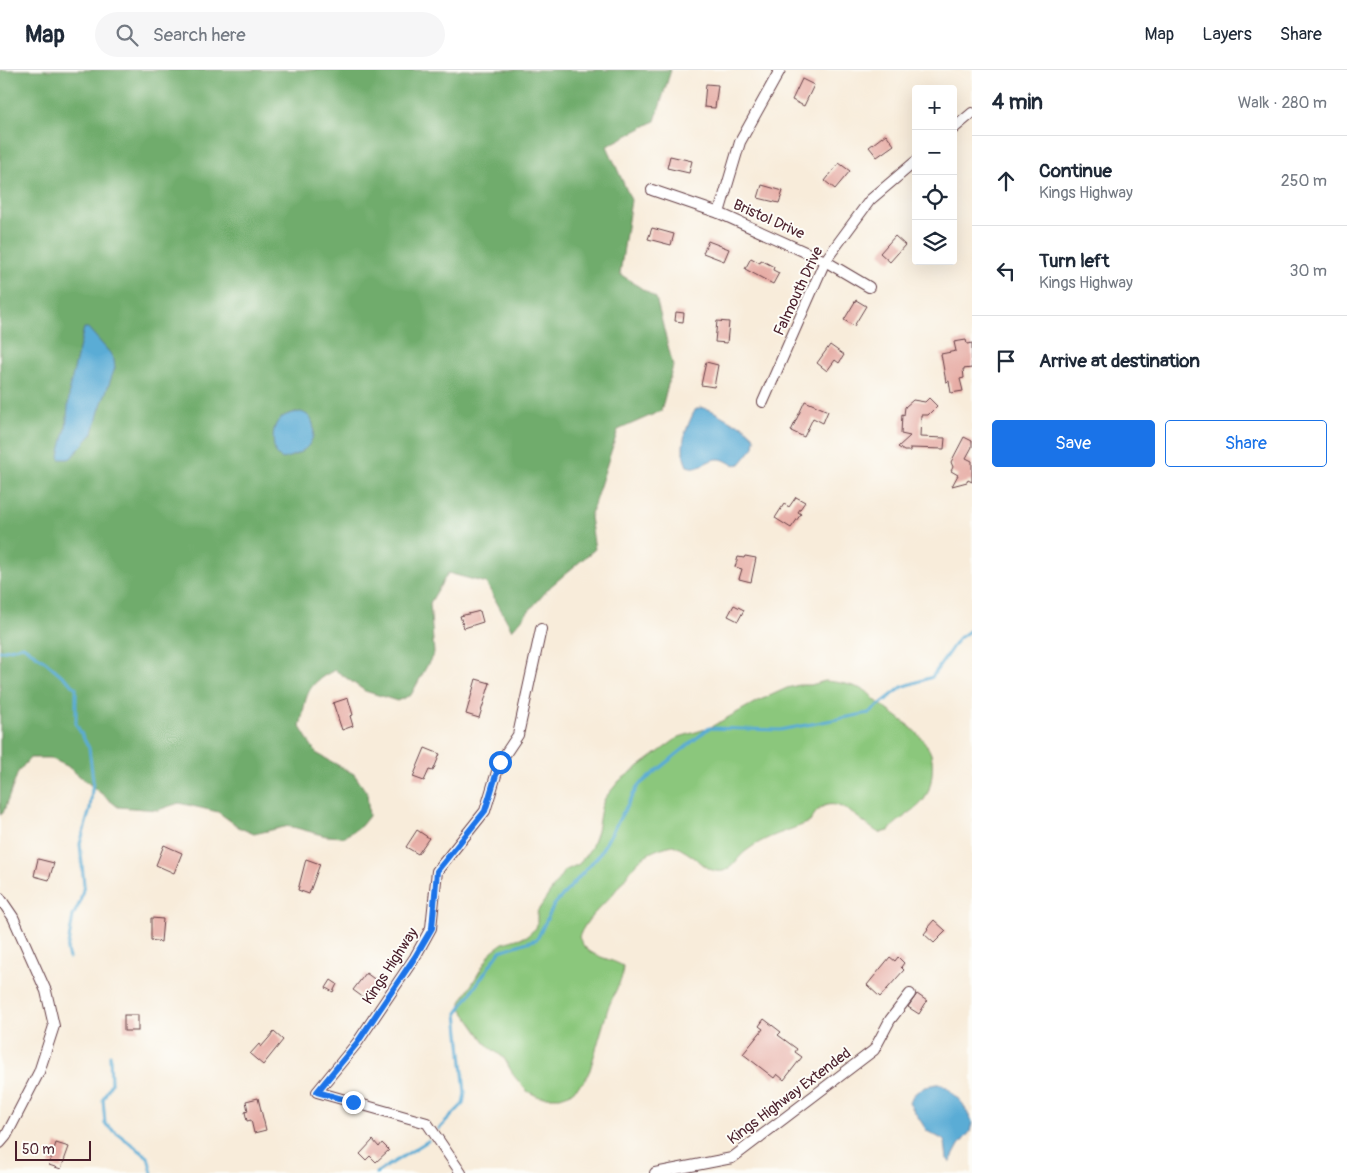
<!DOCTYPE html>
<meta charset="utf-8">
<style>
body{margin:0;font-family:Pangolin,sans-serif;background:#f6f6f7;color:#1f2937}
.controls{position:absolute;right:15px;top:15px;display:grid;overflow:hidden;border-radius:5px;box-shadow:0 5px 20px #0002}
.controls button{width:45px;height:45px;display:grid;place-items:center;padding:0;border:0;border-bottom:1px solid #e0e1e3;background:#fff;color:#1f2937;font:25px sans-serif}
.scale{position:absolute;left:15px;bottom:12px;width:76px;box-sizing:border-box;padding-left:5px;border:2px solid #4a1f2b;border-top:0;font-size:14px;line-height:18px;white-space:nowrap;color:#4a1f2b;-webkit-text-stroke:4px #fdfcf7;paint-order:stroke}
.stop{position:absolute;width:15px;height:15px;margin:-11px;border:4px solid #1a73e8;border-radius:50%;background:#fff}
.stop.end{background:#1a73e8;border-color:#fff;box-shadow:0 1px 5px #0008}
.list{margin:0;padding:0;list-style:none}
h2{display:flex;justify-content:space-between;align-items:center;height:65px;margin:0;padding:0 20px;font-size:21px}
h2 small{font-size:16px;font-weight:400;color:#747a83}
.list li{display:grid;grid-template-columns:32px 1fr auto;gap:15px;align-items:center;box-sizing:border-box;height:90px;padding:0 20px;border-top:1px solid #e0e1e3}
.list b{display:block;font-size:19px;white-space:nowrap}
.list p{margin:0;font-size:16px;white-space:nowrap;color:#747a83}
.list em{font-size:16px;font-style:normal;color:#747a83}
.actions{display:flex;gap:10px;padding:15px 20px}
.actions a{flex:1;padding:11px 0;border:1px solid #1a73e8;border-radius:5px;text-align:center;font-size:18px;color:#1a73e8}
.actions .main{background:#1a73e8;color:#fff}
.icon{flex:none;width:28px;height:28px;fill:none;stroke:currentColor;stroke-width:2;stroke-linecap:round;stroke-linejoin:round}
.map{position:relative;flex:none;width:972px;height:1103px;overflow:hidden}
header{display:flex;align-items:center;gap:30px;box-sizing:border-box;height:70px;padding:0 25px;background:#fff;border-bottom:1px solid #e0e1e3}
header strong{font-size:24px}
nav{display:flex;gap:28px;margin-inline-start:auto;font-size:18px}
.search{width:350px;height:45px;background:#f6f6f7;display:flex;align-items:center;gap:12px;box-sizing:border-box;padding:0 18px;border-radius:28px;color:#747a83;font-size:19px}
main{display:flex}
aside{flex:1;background:#fff}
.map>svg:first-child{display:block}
.green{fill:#8bc77c;stroke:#6a7354}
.forest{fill:#70ac6c;stroke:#5d664c}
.water{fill:#5aacd5;stroke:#526680}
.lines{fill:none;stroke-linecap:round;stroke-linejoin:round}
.stream{stroke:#5aacd5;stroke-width:3}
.building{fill:#e7ada6}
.street-casing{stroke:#643e45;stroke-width:12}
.street{stroke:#fff;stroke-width:10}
.route{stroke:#1a73e8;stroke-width:6}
.labels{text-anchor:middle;stroke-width:4;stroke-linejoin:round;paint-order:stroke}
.street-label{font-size:15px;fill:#4a1f2b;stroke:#fdfcf7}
</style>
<header>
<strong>Map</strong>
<div class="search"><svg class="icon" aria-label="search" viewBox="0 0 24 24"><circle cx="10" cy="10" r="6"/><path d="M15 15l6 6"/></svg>Search here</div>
<nav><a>Map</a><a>Layers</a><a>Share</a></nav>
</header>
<main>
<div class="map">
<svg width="972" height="1103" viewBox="0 0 972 1103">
<rect width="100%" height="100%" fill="#fdfcf7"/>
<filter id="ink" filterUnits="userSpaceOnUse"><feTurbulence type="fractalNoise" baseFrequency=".02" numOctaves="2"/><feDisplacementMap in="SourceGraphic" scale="10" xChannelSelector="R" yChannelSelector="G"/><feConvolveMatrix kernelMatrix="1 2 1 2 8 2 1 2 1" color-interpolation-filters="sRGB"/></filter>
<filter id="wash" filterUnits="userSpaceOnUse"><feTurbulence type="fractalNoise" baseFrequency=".0096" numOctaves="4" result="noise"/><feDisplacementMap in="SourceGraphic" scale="20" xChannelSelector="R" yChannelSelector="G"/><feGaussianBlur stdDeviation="1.12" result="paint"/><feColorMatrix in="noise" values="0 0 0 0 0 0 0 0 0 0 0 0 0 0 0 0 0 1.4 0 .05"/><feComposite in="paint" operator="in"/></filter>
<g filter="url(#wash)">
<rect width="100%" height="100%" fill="#f8ecda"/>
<path class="green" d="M825 611C839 612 853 615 866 621 869 623 871 626 874 629 891 644 923 661 931 684 934 695 932 712 928 722 921 741 900 745 889 761L879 763C857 750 829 713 810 752 789 761 765 766 746 781 736 788 731 804 716 801 709 800 704 795 699 791 691 785 682 779 673 775 635 783 634 799 612 825 599 839 586 849 579 867 587 888 606 886 623 896L622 907 608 938 590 1000 585 1010 578 1017 569 1024 560 1027H539L527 1021 514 1006 504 988 488 976 461 938V932L492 881 503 873 527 866 536 858 537 854V842L564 801 579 794 591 778 597 761 601 738 605 728 619 711 679 667 709 658 754 633 787 618 799 615H811Z"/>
<path class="forest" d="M0 0H671L655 51 607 76 631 130 620 204 656 228 673 296 661 341 618 360 590 447 595 479 551 516 512 560 486 513 448 503 430 533 434 583 411 625 397 631 365 621 335 600C304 615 307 626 300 657L316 683 354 704 367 723 369 746 361 756 344 767 326 766 289 756 254 764 240 758 218 742 179 733 158 740 118 737 67 696 50 688H30L18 702 3 743 0 745Z"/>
<g class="water">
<polygon points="84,258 88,258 110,283 114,290 115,298 99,341 93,363 71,388 68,389 60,389 59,385 66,358 70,316"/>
<path d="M701 337 713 341 734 353 742 355 753 365 755 369 754 377 740 394C730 397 727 388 717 389 706 390 699 401 687 396 678 377 686 358 695 340Z"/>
<path d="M301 342C316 346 317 365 308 376 302 383 292 386 283 389L276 385C269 361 274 343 301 342Z"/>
<path d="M937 1014H942L948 1018 963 1034 972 1052 970 1062 959 1075 950 1092 947 1089 945 1072 942 1069 927 1061 909 1033C913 1021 925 1016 937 1014Z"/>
</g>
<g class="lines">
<g class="stream">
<polyline points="0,581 23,576 45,591 76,618 76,654 89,678 93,710 90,739 80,774 84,815 80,832 73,846 67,881 69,888"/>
<polyline points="110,985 111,1013 103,1029 105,1054 148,1087 152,1103"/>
<polyline points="439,1059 463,1034 465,1023 457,943 500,881 537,869 554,835 599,785 638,716 709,658 780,660 869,643 902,617 932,607 958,569 972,559"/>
<polyline points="376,1103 428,1071"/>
</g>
</g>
<g id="blocks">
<g class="building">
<polygon points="802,9 814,15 804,36 792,30"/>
<polygon points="706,14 718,15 715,38 704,37"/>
<polygon points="886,64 894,75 877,87 869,77"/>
<polygon points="670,86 692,91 689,103 667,98"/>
<polygon points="839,93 850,101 835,119 825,111"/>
<polygon points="762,115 783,121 779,133 758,128"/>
<polygon points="652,158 674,164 671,175 648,169"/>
<polygon points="895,166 905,175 890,192 880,183"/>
<polygon points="708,171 729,179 724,191 703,183"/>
<polygon points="751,188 760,193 761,190 774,197 773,200 779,203 773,214 745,199"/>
<polygon points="856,230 866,236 854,256 844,250"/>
<polygon points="676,242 684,243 683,252 675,251"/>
<polygon points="717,251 729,252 727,273 715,272"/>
<polygon points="966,270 967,274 972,273 972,298 963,299 964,308 960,309 963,321 951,323 949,311 946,312 941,284 956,281 954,272"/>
<polygon points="830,275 844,285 839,293 835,290 827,301 817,293"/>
<polygon points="706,292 718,295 714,317 701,315"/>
<polygon points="929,328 937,336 928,345 921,345 920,367 945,368 944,379 910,378 910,381 904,381 898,377 910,366 901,364 902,344 904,345 905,337 913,330 925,332"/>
<polygon points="805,331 828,341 823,353 813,348 804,367 791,361"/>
<polygon points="964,367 972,371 972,377 966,388 972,391 972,412 968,410 967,412 952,416 958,405 951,401 953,397 951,392"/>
<polygon points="796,427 805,432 798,442 801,444 791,458 775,448 784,434 789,437"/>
<polygon points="745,486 756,488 751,512 739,509 742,499 735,497 738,487 744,488"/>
<polygon points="734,535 744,540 738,551 728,546"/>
<polygon points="480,541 483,552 464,558 460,546"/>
<polygon points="476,609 490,613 479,648 466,644"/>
<polygon points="348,628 353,645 350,646 353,656 342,660 333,633"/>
<polygon points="425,678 440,684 433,701 429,700 424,711 413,707"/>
<polygon points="417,760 429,768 418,784 406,777"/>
<polygon points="164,775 182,783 174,803 156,795"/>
<polygon points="38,789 54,793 49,810 34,806"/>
<polygon points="306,789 320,794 309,824 298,820"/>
<polygon points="151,848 163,849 161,872 151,870"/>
<polygon points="934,850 946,861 934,873 924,864 928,859 927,858"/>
<polygon points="890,887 895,891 898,887 904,893 901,897 904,900 880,927 867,915"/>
<polygon points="366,903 377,911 364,928 353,920"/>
<polygon points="331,910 337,914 333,922 326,918"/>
<polygon points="917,924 927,931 919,944 908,937"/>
<rect x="124" y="945" width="14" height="16"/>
<polygon points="764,949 781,962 778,965 797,979 795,982 802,987 784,1010 777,1004 774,1008 743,984 763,959 759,956"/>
<polygon points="274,962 283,970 263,995 250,984 259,974 261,977"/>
<polygon points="258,1028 266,1060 254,1063 251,1050 247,1051 245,1042 248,1041 246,1031"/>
<polygon points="373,1070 379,1077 382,1073 389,1080 376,1092 370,1086 366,1090 360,1084"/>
<polygon points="56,1073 69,1077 61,1099 49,1095"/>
</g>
</g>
</g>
<g filter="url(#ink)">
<use href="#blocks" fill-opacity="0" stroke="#643e45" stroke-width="1"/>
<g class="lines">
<g class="street-casing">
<g id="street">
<polyline points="953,59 972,43"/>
<polyline points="652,120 719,143 825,191 869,217"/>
<polyline points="719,143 740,72 780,0"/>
<polyline points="763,332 825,191 870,130 916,91"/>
<polyline points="0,828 13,847 46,921 54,956 39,1002 6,1066 0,1073"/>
<polyline points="461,1103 427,1053 317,1022 357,973 415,887 431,858 437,801 485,741 500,692 518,665 541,559"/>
<polyline points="655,1103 732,1088 874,980 890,950 910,924"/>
</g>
</g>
<use href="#street" class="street"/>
</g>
</g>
<g class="lines" filter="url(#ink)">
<polyline class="route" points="353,1032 317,1022 357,973 415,887 432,858 437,801 485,741 500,692"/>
</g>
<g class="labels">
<g class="street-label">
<text transform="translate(769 149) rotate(24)" y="5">Bristol Drive</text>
<text transform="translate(798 221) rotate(-65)" y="5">Falmouth Drive</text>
<text transform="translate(390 896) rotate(-57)" y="5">Kings Highway</text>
<text transform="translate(789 1026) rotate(-37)" y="5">Kings Highway Extended</text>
</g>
</g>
</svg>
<div class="controls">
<button>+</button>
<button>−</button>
<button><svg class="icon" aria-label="locate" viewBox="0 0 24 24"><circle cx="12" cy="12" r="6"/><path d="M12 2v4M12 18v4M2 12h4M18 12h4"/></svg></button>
<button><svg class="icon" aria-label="layers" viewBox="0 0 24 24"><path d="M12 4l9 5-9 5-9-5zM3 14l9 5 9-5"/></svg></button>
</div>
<div class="scale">50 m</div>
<div class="stop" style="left:500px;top:692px"></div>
<div class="stop end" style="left:353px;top:1032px"></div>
</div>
<aside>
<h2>4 min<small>Walk · 280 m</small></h2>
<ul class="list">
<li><svg class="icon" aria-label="ahead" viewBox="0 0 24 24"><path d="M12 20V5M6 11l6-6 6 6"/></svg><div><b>Continue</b><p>Kings Highway</p></div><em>250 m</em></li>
<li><svg class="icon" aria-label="left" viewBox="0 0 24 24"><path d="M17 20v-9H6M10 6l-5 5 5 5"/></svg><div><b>Turn left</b><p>Kings Highway</p></div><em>30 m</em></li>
<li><svg class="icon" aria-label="arrive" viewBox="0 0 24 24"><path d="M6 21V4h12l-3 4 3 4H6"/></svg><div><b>Arrive at destination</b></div></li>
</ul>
<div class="actions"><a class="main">Save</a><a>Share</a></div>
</aside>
</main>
